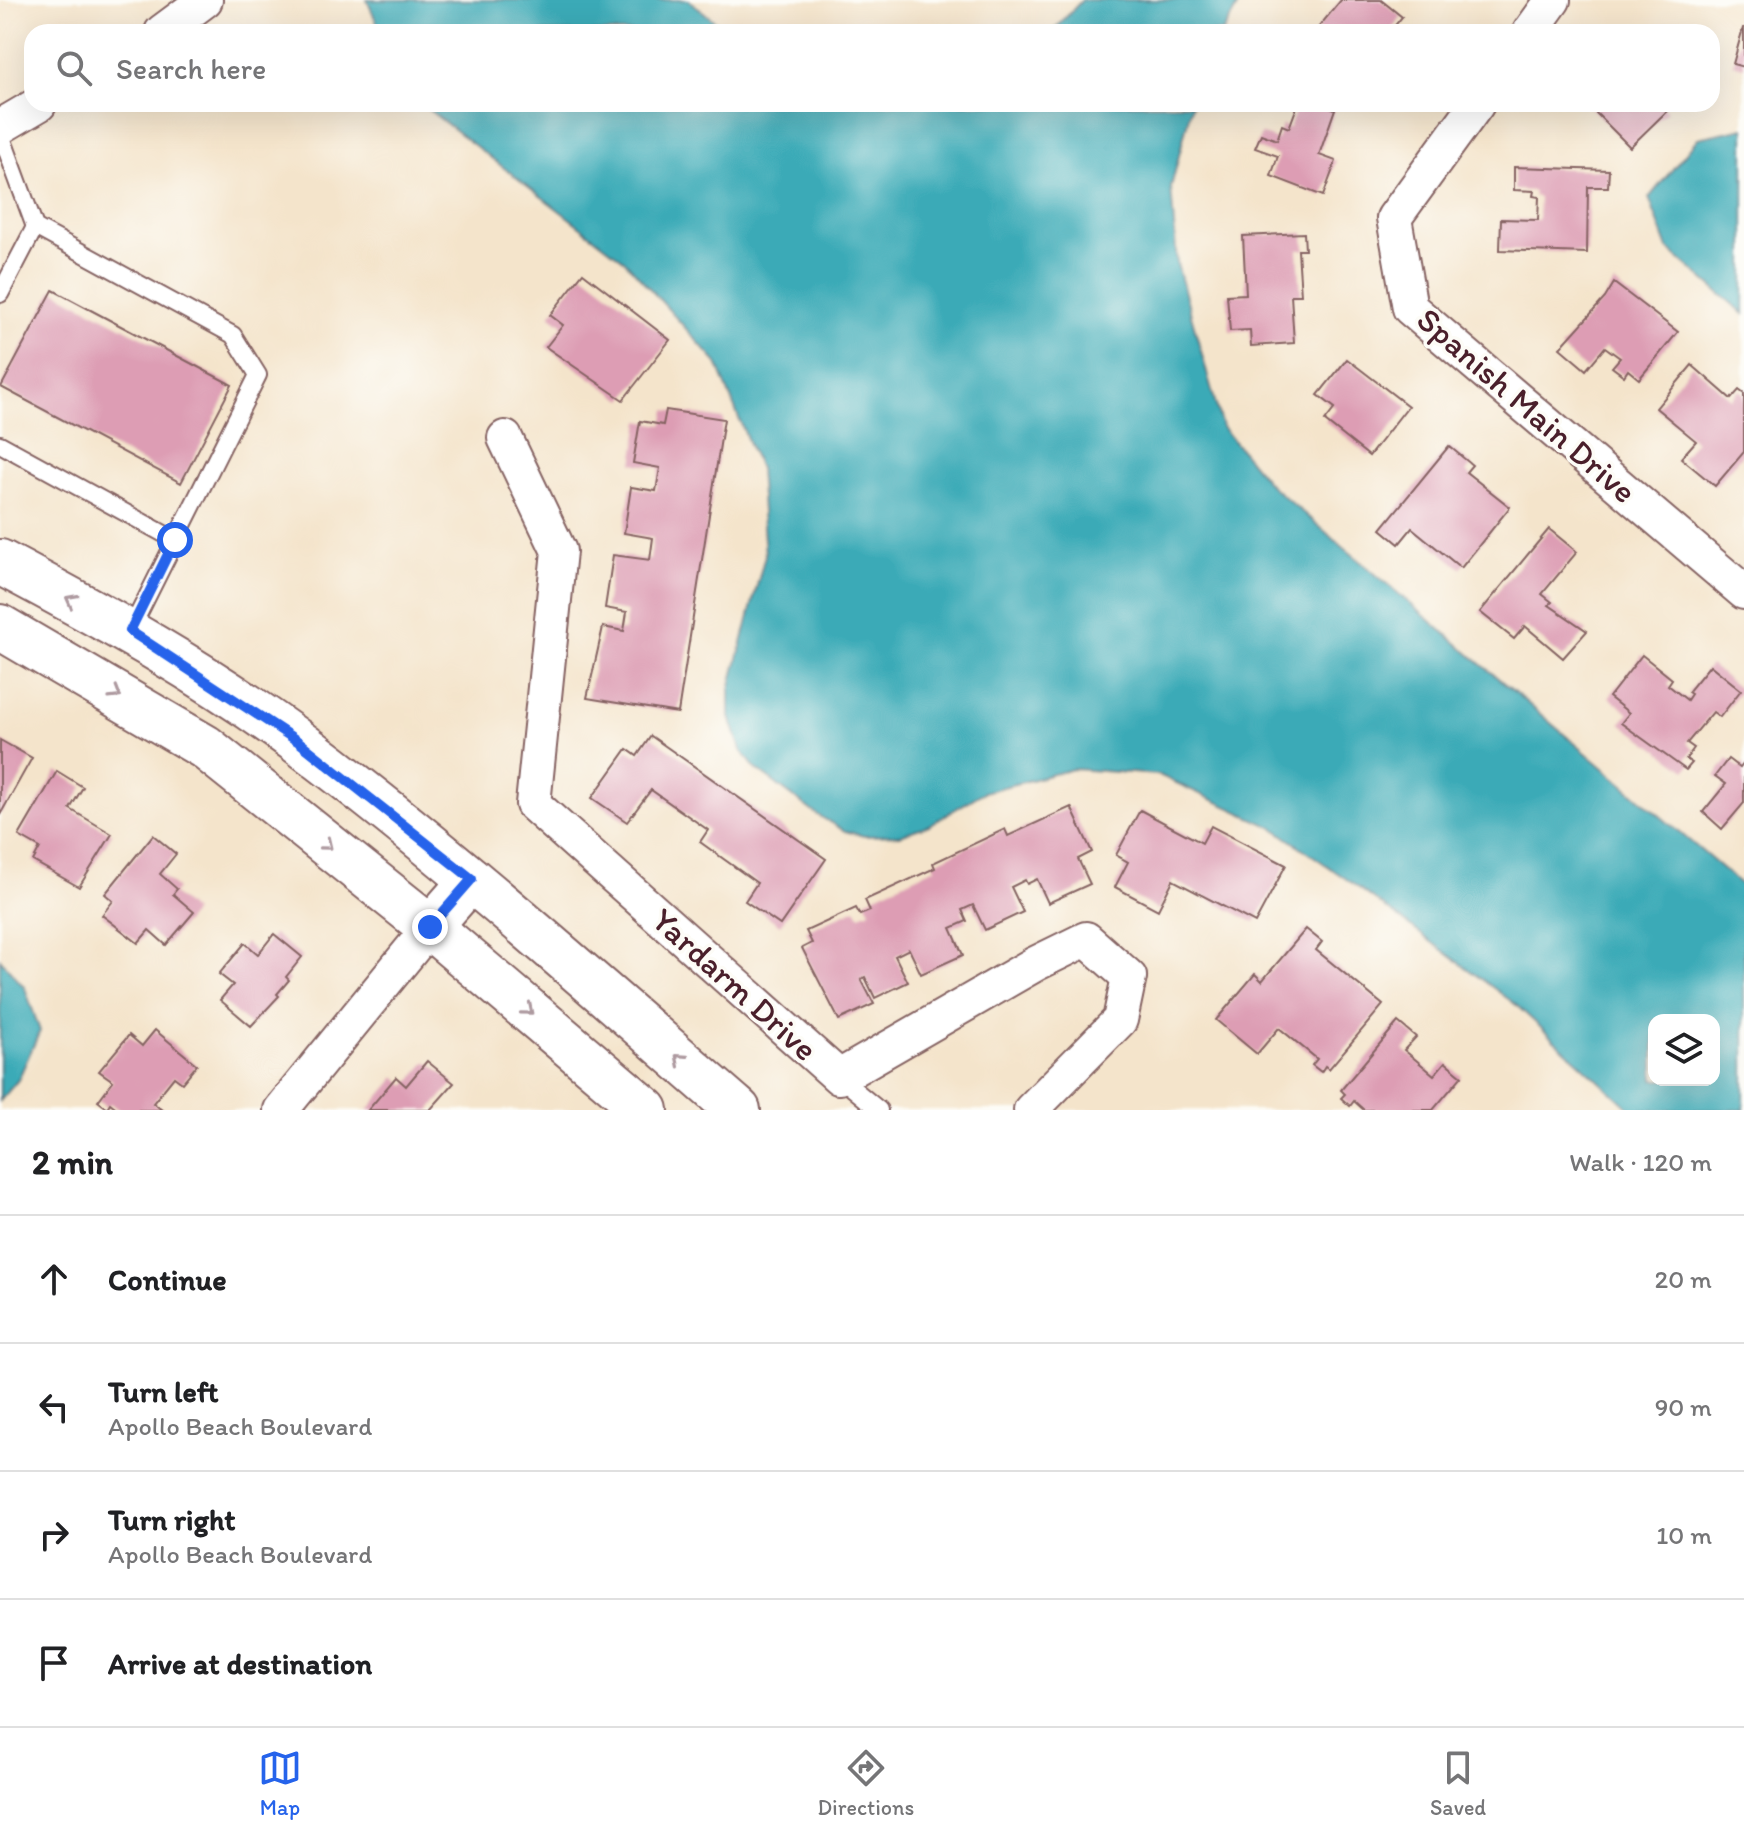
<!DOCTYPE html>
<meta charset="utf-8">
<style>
body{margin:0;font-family:Itim,sans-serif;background:#f6f6f6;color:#202124}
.controls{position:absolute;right:24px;bottom:24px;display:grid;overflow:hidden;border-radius:16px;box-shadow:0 8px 32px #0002}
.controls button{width:72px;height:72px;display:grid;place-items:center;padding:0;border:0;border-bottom:2px solid #e0e0e0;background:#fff;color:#202124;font:40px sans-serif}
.stop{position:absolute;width:24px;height:24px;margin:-18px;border:6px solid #2563eb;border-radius:50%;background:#fff}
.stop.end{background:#2563eb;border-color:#fff;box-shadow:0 2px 8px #0008}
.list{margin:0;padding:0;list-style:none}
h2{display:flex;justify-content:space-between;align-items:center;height:104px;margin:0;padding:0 32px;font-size:34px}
h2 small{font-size:26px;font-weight:400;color:#757577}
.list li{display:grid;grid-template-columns:52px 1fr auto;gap:24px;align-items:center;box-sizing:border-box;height:128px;padding:0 32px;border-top:2px solid #e0e0e0}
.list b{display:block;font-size:30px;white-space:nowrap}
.list p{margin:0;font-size:26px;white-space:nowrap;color:#757577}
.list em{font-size:26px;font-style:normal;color:#757577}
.icon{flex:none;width:44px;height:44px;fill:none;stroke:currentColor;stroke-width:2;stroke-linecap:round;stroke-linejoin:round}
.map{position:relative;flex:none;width:1744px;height:1110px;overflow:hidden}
.search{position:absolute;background:#fff;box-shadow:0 8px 32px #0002;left:24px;right:24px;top:24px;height:88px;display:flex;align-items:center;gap:20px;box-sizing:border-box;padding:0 28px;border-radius:24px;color:#757577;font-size:30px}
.sheet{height:616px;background:#fff}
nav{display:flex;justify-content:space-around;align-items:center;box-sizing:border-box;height:112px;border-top:2px solid #e0e0e0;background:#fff;font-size:22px;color:#757577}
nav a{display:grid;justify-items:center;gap:4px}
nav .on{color:#2563eb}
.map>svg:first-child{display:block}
.water{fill:#3aaab7;stroke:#426471;stroke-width:2;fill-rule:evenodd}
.building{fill:#dd9db4}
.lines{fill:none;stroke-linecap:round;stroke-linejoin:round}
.service-casing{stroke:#866463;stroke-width:20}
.minor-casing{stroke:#866463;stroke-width:38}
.tertiary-casing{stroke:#866463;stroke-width:46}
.secondary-casing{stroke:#866463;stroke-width:48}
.service{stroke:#fff;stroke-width:16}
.minor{stroke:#fff;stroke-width:34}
.tertiary{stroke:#fff;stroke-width:42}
.secondary{stroke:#fff;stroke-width:44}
.oneway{stroke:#ae9aa0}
.route{stroke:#2563eb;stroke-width:10}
.labels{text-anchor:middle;stroke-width:7;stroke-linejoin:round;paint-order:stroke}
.street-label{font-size:34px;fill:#4a1f2b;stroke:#fdfcf7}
</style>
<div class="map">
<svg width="1744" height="1110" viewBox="0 0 1744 1110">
<rect width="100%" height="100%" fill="#fdfcf7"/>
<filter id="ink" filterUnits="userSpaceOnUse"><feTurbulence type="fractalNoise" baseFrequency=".0125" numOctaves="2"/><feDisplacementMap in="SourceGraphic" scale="16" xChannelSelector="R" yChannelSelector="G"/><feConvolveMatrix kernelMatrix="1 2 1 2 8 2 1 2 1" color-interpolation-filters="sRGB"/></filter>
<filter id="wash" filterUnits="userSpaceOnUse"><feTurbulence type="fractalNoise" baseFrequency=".006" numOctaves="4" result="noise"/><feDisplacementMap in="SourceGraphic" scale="32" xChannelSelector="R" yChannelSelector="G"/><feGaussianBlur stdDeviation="1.8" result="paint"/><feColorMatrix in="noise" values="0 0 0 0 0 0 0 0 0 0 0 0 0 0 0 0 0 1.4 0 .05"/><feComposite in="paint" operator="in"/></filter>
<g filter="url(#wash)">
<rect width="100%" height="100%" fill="#f4e4cb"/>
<g class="water">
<polygon points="367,0 689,0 728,32 381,32"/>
<polygon points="1082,0 1241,0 1223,32 1052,32"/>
<path d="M421 104H1192L1171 187 1177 264 1222 427 1268 483 1744 887V1110H1631L1515 1004 1352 883 1272 827 1159 775 1073 769 984 792 929 825 900 835 864 836 845 831 816 814 755 768 741 750 730 717V689L765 555 759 469 717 363 625 261ZM1654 1020H1714V1080H1654Z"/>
<polygon points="1744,128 1744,314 1668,249 1649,198 1698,138"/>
<polygon points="0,959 25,988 40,1031 18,1080 0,1101"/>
</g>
<g id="blocks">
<g class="building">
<polygon points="1341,0 1381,0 1402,17 1392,29 1395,32 1321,32 1317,29"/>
<polygon points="1743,28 1744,28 1744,67 1733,64"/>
<polygon points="1298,104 1323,104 1335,109 1319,155 1336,161 1323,196 1271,176 1278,156 1255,148 1261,134 1277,140 1282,125 1289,128"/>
<polygon points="1587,104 1660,104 1667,111 1630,147"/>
<polygon points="1514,167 1609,170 1608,187 1588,187 1587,253 1500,250 1501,219 1538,220 1539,197 1533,196 1534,191 1514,190"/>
<polygon points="1304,233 1305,250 1298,250 1301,295 1291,295 1294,343 1251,346 1250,330 1230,331 1227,295 1246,294 1243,236"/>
<polygon points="583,273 670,340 623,400 546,347 563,325 550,315"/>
<polygon points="1614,283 1678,332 1639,379 1628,370 1624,376 1612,367 1620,358 1605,347 1586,370 1560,348 1605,298"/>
<polygon points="53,290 232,385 181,483 1,387"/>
<polygon points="1347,359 1408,406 1369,456 1325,421 1335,408 1318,395"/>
<polygon points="1692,365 1731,399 1739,390 1744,394 1744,452 1715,486 1681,458 1696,441 1656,408"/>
<polygon points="666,410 724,419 678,713 587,698 603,627 624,631 627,612 605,608 613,555 650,560 653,538 624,533 631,487 656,491 660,468 633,463 640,421 663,425"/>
<polygon points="1449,446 1472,465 1466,472 1510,507 1461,568 1412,528 1399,544 1381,529"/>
<polygon points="1549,529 1577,552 1542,594 1552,602 1549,605 1587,631 1563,658 1525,626 1514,639 1480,612"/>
<polygon points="1642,655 1672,679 1668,685 1687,700 1691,694 1688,692 1710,665 1741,690 1720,717 1713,712 1687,743 1694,748 1686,759 1692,763 1686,770 1621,723 1629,713 1609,697"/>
<polygon points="651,736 826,859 780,925 745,901 757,883 700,842 708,830 651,790 627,822 592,798 627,749 637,756"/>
<polygon points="0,740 32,758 0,815"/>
<polygon points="1728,759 1740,768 1744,763 1744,803 1722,829 1703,812 1726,784 1715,776"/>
<polygon points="57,771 83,787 70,809 112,834 79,887 33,861 40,848 19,836"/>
<polygon points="1071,807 1092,852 1078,859 1090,884 1048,903 1037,879 1027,884 1025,880 1011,887 1023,912 985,930 973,905 962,910 967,921 951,928 963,955 921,974 909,949 895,956 908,982 875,998 865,977 861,979 874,1004 839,1020 802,948 812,943 806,931 856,908 860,915 870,911 865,900 935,868 933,863 1005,829 1008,836"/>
<polygon points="1140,810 1202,843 1211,826 1286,865 1255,923 1173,880 1158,910 1115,887 1128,862 1116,855"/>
<polygon points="153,835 176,854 160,874 177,889 173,894 194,912 166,945 149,930 138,943 102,915 113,901 105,894"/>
<polygon points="1306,929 1322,942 1316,950 1383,1005 1329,1069 1325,1066 1321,1072 1312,1065 1317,1059 1279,1028 1257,1054 1216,1020 1255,974 1262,981"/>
<polygon points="274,934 302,957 286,977 289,980 277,994 279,996 251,1026 220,1000 233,985 219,974 245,943 258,954"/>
<polygon points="1398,1022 1416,1037 1404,1050 1434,1075 1445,1062 1462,1076 1433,1110 1364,1110 1354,1101 1350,1106 1341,1098 1345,1094 1341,1090"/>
<polygon points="155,1030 197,1065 182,1083 174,1077 153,1103 162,1110 119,1110 110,1103 107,1108 98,1101 113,1081 99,1071 129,1035 142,1046"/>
<polygon points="427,1061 454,1083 430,1110 368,1110 396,1077 406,1086"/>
</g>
</g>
</g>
<g filter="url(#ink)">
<use href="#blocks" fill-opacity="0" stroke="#866463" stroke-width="2"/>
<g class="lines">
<g class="service-casing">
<g id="service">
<polyline points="0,132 35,227 233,335 258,375 130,631"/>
<polyline points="0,294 35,227"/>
<polyline points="0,444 175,540"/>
<polyline points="839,1077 879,1110"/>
</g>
</g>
<g class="minor-casing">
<g id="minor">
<polyline points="162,32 205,0"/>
<polyline points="1530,32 1553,0"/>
<polyline points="1477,104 1394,218 1410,308 1744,592"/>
<polyline points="0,127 39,104"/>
<polyline points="505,438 559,551 533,804 839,1077 1035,964 1086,939 1129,977 1120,1020 1031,1110"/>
<polyline points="281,1110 430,927"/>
</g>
</g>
<g class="tertiary-casing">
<polyline id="tertiary" points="430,927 472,879"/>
</g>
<g class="secondary-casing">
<g id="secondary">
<path d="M0 562C104 617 207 674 301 744 453 858 595 986 738 1110"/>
<polyline points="0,627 205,747 430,927 646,1110"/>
</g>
</g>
<use href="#service" class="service"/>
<use href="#minor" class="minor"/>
<use href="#tertiary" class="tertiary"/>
<use href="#secondary" class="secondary"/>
</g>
<defs><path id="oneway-chevron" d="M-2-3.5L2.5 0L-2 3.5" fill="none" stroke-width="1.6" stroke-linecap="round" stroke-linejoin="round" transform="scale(2)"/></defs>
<g class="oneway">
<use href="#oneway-chevron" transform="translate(71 600) rotate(-152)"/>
<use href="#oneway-chevron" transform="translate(116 694) rotate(31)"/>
<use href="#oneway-chevron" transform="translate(327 845) rotate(39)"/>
<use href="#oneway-chevron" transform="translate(528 1010) rotate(40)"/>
<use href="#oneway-chevron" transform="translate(680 1059) rotate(-139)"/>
</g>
</g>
<g class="lines" filter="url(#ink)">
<polyline class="route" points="175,540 130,631 299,742 472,879 430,927"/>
</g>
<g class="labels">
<g class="street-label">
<text transform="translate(1527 405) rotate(41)" y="12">Spanish Main Drive</text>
<text transform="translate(735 984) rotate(42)" y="12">Yardarm Drive</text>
</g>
</g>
</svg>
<div class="controls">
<button><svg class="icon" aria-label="layers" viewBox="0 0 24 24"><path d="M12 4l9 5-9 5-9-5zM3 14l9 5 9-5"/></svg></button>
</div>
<div class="stop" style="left:175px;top:540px"></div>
<div class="stop end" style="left:430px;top:927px"></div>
<div class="search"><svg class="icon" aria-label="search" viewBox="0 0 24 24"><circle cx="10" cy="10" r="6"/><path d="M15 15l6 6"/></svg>Search here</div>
</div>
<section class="sheet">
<h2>2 min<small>Walk · 120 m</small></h2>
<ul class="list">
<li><svg class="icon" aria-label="ahead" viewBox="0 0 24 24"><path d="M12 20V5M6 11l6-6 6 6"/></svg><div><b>Continue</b></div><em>20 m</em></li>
<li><svg class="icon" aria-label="left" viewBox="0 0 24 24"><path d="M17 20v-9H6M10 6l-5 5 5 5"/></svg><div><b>Turn left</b><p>Apollo Beach Boulevard</p></div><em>90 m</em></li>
<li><svg class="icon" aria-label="right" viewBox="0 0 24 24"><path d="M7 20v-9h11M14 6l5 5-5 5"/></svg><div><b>Turn right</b><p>Apollo Beach Boulevard</p></div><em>10 m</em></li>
<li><svg class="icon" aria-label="arrive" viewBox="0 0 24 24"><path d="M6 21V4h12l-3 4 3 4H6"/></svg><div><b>Arrive at destination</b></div></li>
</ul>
</section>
<nav>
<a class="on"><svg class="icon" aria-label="map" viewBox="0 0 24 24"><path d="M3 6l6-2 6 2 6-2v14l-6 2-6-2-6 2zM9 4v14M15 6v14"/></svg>Map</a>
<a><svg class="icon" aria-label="directions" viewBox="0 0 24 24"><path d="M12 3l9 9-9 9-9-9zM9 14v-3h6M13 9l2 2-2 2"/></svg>Directions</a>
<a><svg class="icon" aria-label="saved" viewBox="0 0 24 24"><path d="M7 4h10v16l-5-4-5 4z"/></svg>Saved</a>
</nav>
